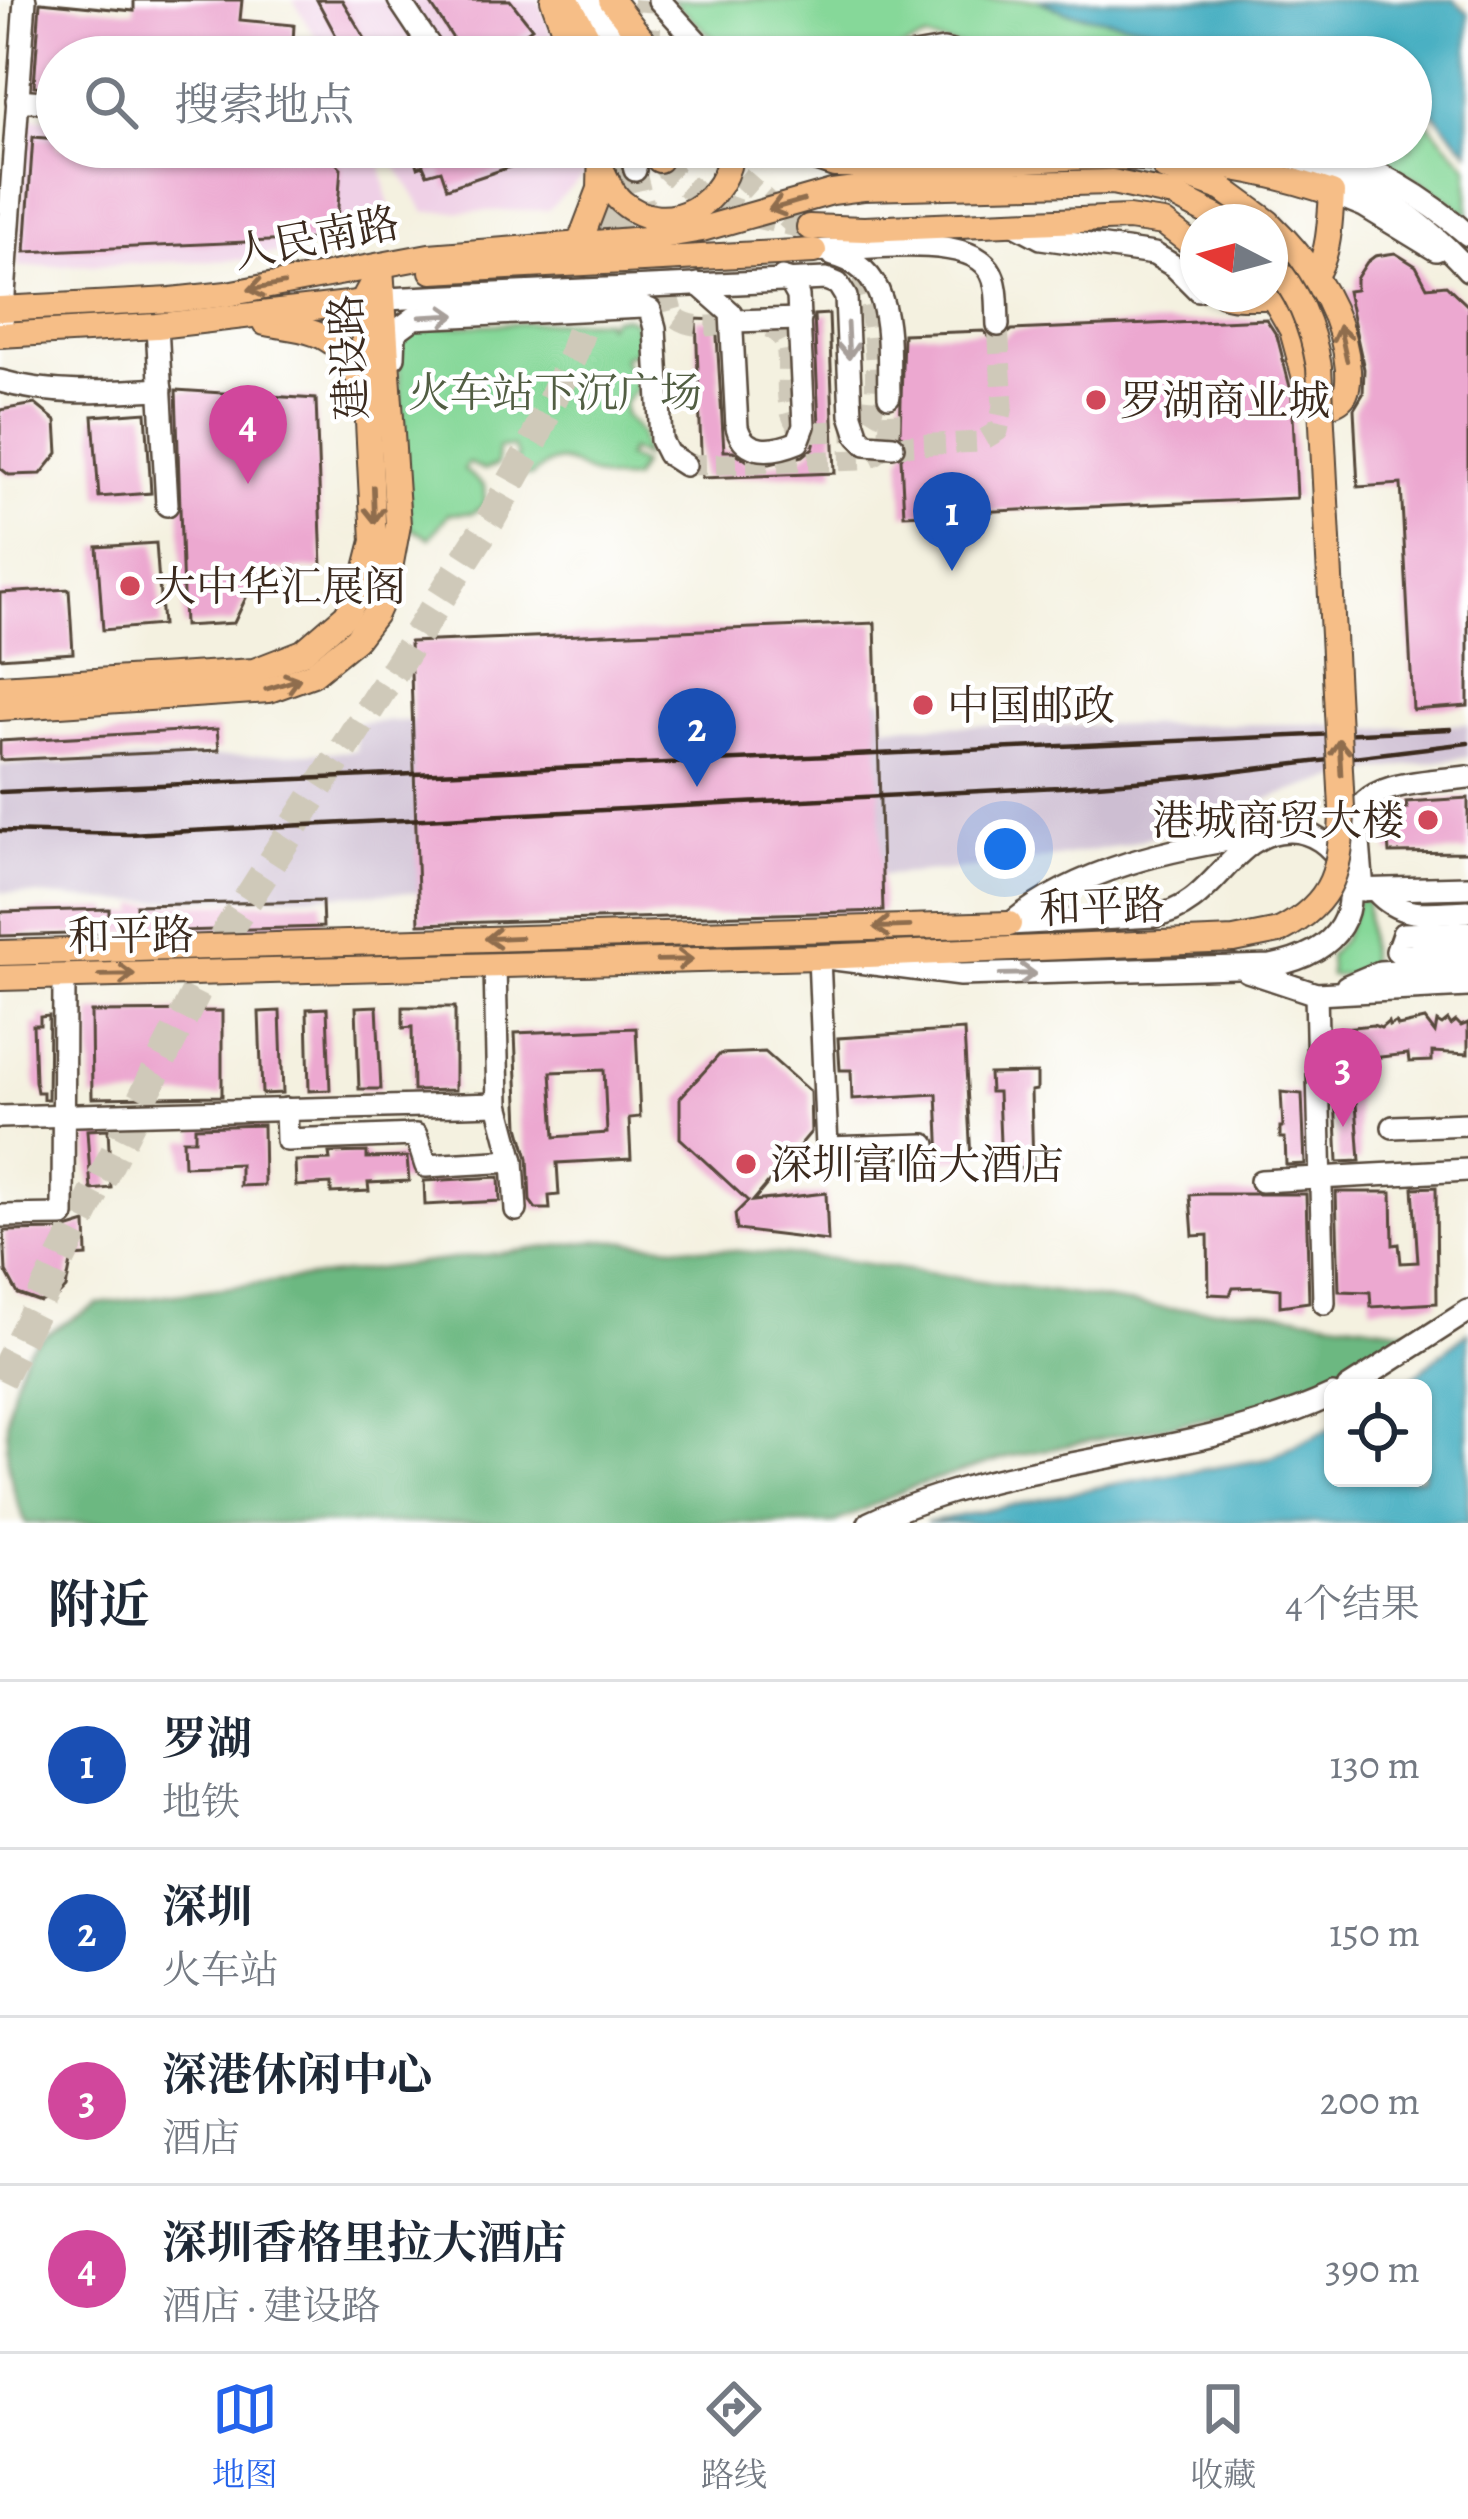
<!DOCTYPE html>
<html lang="zh">
<meta charset="utf-8">
<style>
body{margin:0;font-family:Alegreya,"Noto Serif SC",serif;background:#f2f2f3;color:#1f2937}
.controls{position:absolute;right:36px;bottom:36px;display:grid;overflow:hidden;border-radius:18px;box-shadow:0 3px 9px #0004}
.controls button{width:108px;height:108px;display:grid;place-items:center;padding:0;border:0;border-bottom:3px solid #e0e1e3;background:#fff;color:#1f2937;font:60px sans-serif}
.compass{position:absolute;left:1180px;top:204px;width:108px;height:108px;border-radius:50%;background:#fff;box-shadow:0 3px 9px #0004;rotate:276deg}
.you{position:absolute;left:1005px;top:849px;width:42px;height:42px;margin:-30px;border:9px solid #fff;border-radius:50%;background:#1a73e8;box-shadow:0 0 0 18px #1a73e833}
.badge{display:grid;place-items:center;width:78px;height:78px;border-radius:50%;background:#2563eb;color:#fff;font-size:39px;font-weight:700}
.pin{position:absolute;translate:-50% -99px;filter:drop-shadow(0 3px 6px #0008)}
.pin::after{content:'';position:absolute;top:63px;width:42px;height:36px;background:inherit;clip-path:polygon(0 0,100% 0,50% 100%)}
.list{margin:0;padding:0;list-style:none}
h2{display:flex;justify-content:space-between;align-items:center;height:156px;margin:0;padding:0 48px;font-size:51px}
h2 small{font-size:39px;font-weight:400;color:#747a83}
.list li{display:grid;grid-template-columns:78px 1fr auto;gap:36px;align-items:center;box-sizing:border-box;height:168px;padding:0 48px;border-top:3px solid #e0e1e3}
.list b{display:block;font-size:45px;white-space:nowrap}
.list p{margin:0;font-size:39px;white-space:nowrap;color:#747a83}
.list em{font-size:39px;font-style:normal;color:#747a83}
.icon{flex:none;width:66px;height:66px;fill:none;stroke:currentColor;stroke-width:2;stroke-linecap:round;stroke-linejoin:round}
.map{position:relative;flex:none;width:1468px;height:1523px;overflow:hidden}
.search{position:absolute;background:#fff;box-shadow:0 3px 9px #0004;left:36px;right:36px;top:36px;height:132px;display:flex;align-items:center;gap:30px;box-sizing:border-box;padding:0 42px;border-radius:66px;color:#747a83;font-size:45px}
.sheet{height:828px;background:#fff}
nav{display:flex;justify-content:space-around;align-items:center;box-sizing:border-box;height:168px;border-top:3px solid #e0e1e3;background:#fff;font-size:33px;color:#747a83}
nav a{display:grid;justify-items:center;gap:6px}
nav .on{color:#2563eb}
.map>svg:first-child{display:block}
.built{fill:#efd0e6}
.industrial{fill:#cdbed2}
.green{fill:#86d899;stroke:#60815c;stroke-width:3}
.forest{fill:#6cb881;stroke:#547150;stroke-width:3}
.water{fill:#40acbf;stroke:#3e6b6e;stroke-width:3}
.building{fill:#eca8d0;fill-rule:evenodd}
.lines{fill:none;stroke-linecap:round;stroke-linejoin:round}
.minor-tunnel{stroke:#cfc9b9;stroke-width:21;stroke-dasharray:21 10;stroke-linecap:butt}
.major-tunnel{stroke:#cfc9b9;stroke-width:24;stroke-dasharray:24 12;stroke-linecap:butt}
.highway-tunnel{stroke:#cfc9b9;stroke-width:30;stroke-dasharray:30 15;stroke-linecap:butt}
.minor-casing{stroke:#57483b;stroke-width:26}
.major-casing{stroke:#57483b;stroke-width:28}
.minor{stroke:#fff;stroke-width:21}
.major{stroke:#f6be87;stroke-width:24}
.rail{stroke:#3b2a1e;stroke-width:4.5}
.major-bridge-casing{stroke:#57483b;stroke-width:28;stroke-linecap:butt}
.major-bridge{stroke:#f6be87;stroke-width:24}
.oneway{stroke:#8f6d4d}
.oneway2{stroke:#a79f9a}
.poi-dot{fill:#d1495b;stroke:#fff;stroke-width:4.5}
.labels{text-anchor:middle;stroke-width:9;stroke-linejoin:round;paint-order:stroke}
.street-label{font-size:42px;fill:#3b2a1e;stroke:#fff}
.park-label{font-size:42px;fill:#525e43;stroke:#fff}
.poi-label{font-size:42px;fill:#3b2a1e;stroke:#fff;text-anchor:start}
</style>
<div class="map">
<svg width="1468" height="1523" viewBox="0 0 1468 1523">
<rect width="100%" height="100%" fill="#fff"/>
<filter id="ink" filterUnits="userSpaceOnUse"><feTurbulence type="fractalNoise" baseFrequency=".00833" numOctaves="2"/><feDisplacementMap in="SourceGraphic" scale="24" xChannelSelector="R" yChannelSelector="G"/><feConvolveMatrix kernelMatrix="1 2 1 2 8 2 1 2 1" color-interpolation-filters="sRGB"/></filter>
<filter id="wash" filterUnits="userSpaceOnUse"><feTurbulence type="fractalNoise" baseFrequency=".004" numOctaves="4" result="noise"/><feDisplacementMap in="SourceGraphic" scale="48" xChannelSelector="R" yChannelSelector="G"/><feGaussianBlur stdDeviation="2.7" result="paint"/><feColorMatrix in="noise" values="0 0 0 0 0 0 0 0 0 0 0 0 0 0 0 0 0 1.4 0 .05"/><feComposite in="paint" operator="in"/></filter>
<g filter="url(#wash)">
<rect width="100%" height="100%" fill="#f4f1e0"/>
<g class="built">
<polygon points="293,0 539,0 559,57 328,57"/>
<polygon points="29,118 57,120 57,147 377,147 394,228 242,260 18,267"/>
<polygon points="384,147 583,147 588,171 548,210 425,212"/>
</g>
<polygon class="industrial" points="883,699 885,726 1317,724 1369,729 1468,724 1468,757 1377,770 1314,784 1124,845 1012,865 850,878 121,902 0,892 0,765 356,751 356,723"/>
<g class="green">
<polygon points="672,0 1038,0 1066,12 1268,49 1292,57 1247,57 1064,39 1117,57 1013,57 926,39 879,57 744,57 725,49"/>
<path d="M1411 114 1421 116 1468 166V216C1434 184 1391 165 1348 147H1411Z"/>
<path d="M624 317 633 320 642 343 638 351 624 356 623 360 637 379 635 390 624 403 625 416 640 433 644 457 630 450 626 457 641 464 633 479C623 479 611 481 603 478 571 470 564 446 532 476L514 475 504 465 518 458 513 447 498 448 497 465 484 470 468 463 464 470 484 486 485 504 473 513 448 514 430 538 410 528 397 344 405 328 605 320 607 325 613 318Z"/>
<polygon points="1359,899 1366,899 1370,974 1330,976 1329,956 1343,939"/>
</g>
<path class="forest" d="M604 1240 834 1259 1168 1309H1254L1414 1331 1319 1382 1255 1409 1008 1457 912 1487 834 1523H26C0 1468 0 1402 28 1350 44 1331 77 1318 98 1304Z"/>
<g class="water">
<polygon points="1038,0 1454,0 1468,13 1468,151 1431,111 1411,99 1411,57 1292,57 1268,49 1066,12"/>
<polygon points="1468,1332 1468,1523 926,1523 1114,1484 1268,1459 1333,1427 1333,1478 1423,1478 1423,1388 1400,1388"/>
</g>
<g id="blocks">
<g class="building">
<polygon points="134,0 242,0 240,20 294,25 292,57 56,57 53,88 34,86 40,2 134,11"/>
<polygon points="317,0 342,0 376,57 343,57 337,45 340,43"/>
<polygon points="428,0 510,0 532,28 490,57 465,57"/>
<polygon points="33,137 57,139 57,147 158,147 334,161 341,168 336,232 315,239 25,252"/>
<polygon points="430,147 563,147 564,149 447,188 441,170 427,174 423,165 418,167 413,152"/>
<polygon points="1395,253 1416,266 1427,287 1446,285 1468,306 1468,706 1413,710 1401,484 1358,487 1354,409 1363,394 1364,369 1347,291 1356,290 1356,279 1367,262 1375,256"/>
<polygon points="829,314 835,473 702,478 696,319 716,320 724,451 733,451 749,462 770,464 803,456 813,448 819,425 814,315"/>
<polygon points="1266,319 1277,336 1292,395 1297,498 904,515 901,458 908,446 900,433 903,334 984,331 990,338 1000,340 1012,330"/>
<polygon points="176,390 316,399 322,568 276,570 251,587 234,623 184,626"/>
<polygon points="35,404 56,421 58,453 41,474 9,475 0,468 0,410"/>
<polygon points="146,412 151,493 99,497 93,416"/>
<polygon points="156,543 162,625 103,630 97,547"/>
<polygon points="69,589 73,653 0,658 0,593"/>
<polygon points="875,623 883,911 419,924 410,642"/>
<polygon points="217,729 219,750 0,760 0,741"/>
<polygon points="1468,798 1468,852 1389,853 1386,809 1407,808 1406,802"/>
<polygon points="322,901 323,927 0,936 0,912 109,909 109,914 136,913 136,905"/>
<polygon points="377,1006 381,1089 359,1089 356,1007"/>
<polygon points="403,1007 455,1007 455,1090 413,1091 412,1027 403,1028"/>
<polygon points="327,1008 330,1090 309,1091 307,1009"/>
<polygon points="222,1011 222,1096 92,1098 91,1012"/>
<polygon points="280,1011 283,1093 262,1094 259,1012"/>
<polygon points="49,1016 48,1099 43,1099 43,1092 37,1092 35,1081 33,1025 40,1025 40,1017"/>
<polygon points="1425,1020 1435,1033 1437,1022 1442,1025 1448,1020 1451,1025 1456,1021 1461,1026 1468,1023 1468,1054 1432,1052 1432,1061 1409,1062 1408,1054 1353,1060 1360,1161 1338,1162 1332,1029 1373,1025 1381,1028 1388,1022 1389,1026 1396,1022 1398,1026"/>
<path d="M636 1028 640 1117 629 1118 631 1159 557 1163 559 1195 549 1196 550 1209H536L530 1201 528 1158 519 1126 515 1033ZM604 1070 607 1133 555 1137 551 1072Z"/>
<polygon points="964,1030 971,1159 940,1160 937,1094 852,1099 851,1070 840,1070 838,1038"/>
<polygon points="765,1052 810,1092 811,1132 753,1201 826,1193 828,1241 737,1230 735,1214 748,1201 680,1138 680,1098 720,1054"/>
<polygon points="1037,1073 1037,1090 1031,1091 1033,1168 1001,1169 998,1092 990,1092 989,1074"/>
<polygon points="1281,1092 1302,1094 1305,1164 1286,1165 1285,1138 1280,1138 1280,1127 1283,1127"/>
<polygon points="263,1125 264,1185 240,1186 240,1164 184,1166 183,1140 195,1140 195,1127"/>
<polygon points="108,1129 111,1188 91,1190 87,1130"/>
<polygon points="367,1152 367,1158 407,1157 409,1181 368,1183 369,1191 331,1193 331,1184 296,1186 295,1161 330,1160 329,1153"/>
<polygon points="499,1177 500,1201 425,1205 424,1181"/>
<polygon points="1436,1187 1437,1303 1371,1307 1370,1292 1339,1291 1336,1192 1392,1192 1393,1245 1399,1244 1401,1263 1418,1262 1413,1188"/>
<polygon points="1206,1194 1306,1194 1309,1302 1280,1306 1280,1289 1262,1287 1233,1288 1230,1295 1209,1294 1208,1235 1193,1236 1190,1195"/>
<polygon points="86,1223 87,1256 72,1257 66,1288 58,1296 40,1302 18,1294 6,1272 4,1231 63,1230"/>
</g>
</g>
</g>
<g filter="url(#ink)">
<use href="#blocks" fill-opacity="0" stroke="#57483b" stroke-width="3"/>
<g class="lines">
<g class="minor-tunnel">
<path d="M635 170 673 315C689 331 715 325 737 324 820 320 768 384 798 427 811 433 821 432 835 431 848 431 862 431 869 419 882 399 873 311 864 288L707 147"/>
<polyline points="893,446 979,442 998,431 1003,406 998,325"/>
<path d="M685 465 864 460C895 450 890 423 889 396"/>
</g>
<path class="major-tunnel" d="M659 160C698 207 751 217 809 227"/>
<g class="highway-tunnel">
<polyline points="644,57 648,0"/>
<polyline points="0,1380 226,933 491,519 532,445 573,354 590,302 614,226 630,147"/>
</g>
<g class="minor-casing">
<g id="minor">
<polyline points="399,0 437,57"/>
<polyline points="588,0 626,57"/>
<polyline points="659,0 701,46 717,57"/>
<polyline points="903,57 943,50 975,57"/>
<polyline points="17,100 57,103"/>
<polyline points="630,147 635,170"/>
<path d="M1251 147C1337 164 1410 205 1468 270"/>
<path d="M1317 147C1373 167 1423 195 1468 235"/>
<polyline points="1332,193 1364,206 1436,250"/>
<polyline points="1011,222 1041,238 1154,254 1174,266 1198,290"/>
<path d="M814 251C854 250 965 232 989 269 999 283 997 308 998 325"/>
<path d="M833 255C898 270 887 344 889 396"/>
<path d="M698 284 731 313 737 427C744 456 774 452 798 442L804 426 798 296 789 280 782 278"/>
<polyline points="385,299 826,279 838,284 846,297 851,415 858,436 866,444 893,446"/>
<polyline points="733,321 800,319"/>
<polyline points="2,323 25,0"/>
<polyline points="157,326 167,505"/>
<polyline points="394,357 395,332 414,318 643,307 650,310 655,328 661,440 668,454 685,465"/>
<path d="M0 381C52 396 108 392 161 389"/>
<polyline points="1349,890 1468,887"/>
<path d="M1363 890 1357 819C1359 781 1438 781 1468 777"/>
<path d="M1376 891C1403 921 1431 912 1468 911"/>
<path d="M1010 924C1079 868 1173 848 1260 835"/>
<polyline points="1468,932 1403,934 1397,951 1403,956 1468,948"/>
<polyline points="495,965 498,1104 513,1161 516,1210"/>
<polyline points="1247,971 1316,994 1468,986"/>
<polyline points="1347,986 1380,972 1468,967"/>
<polyline points="1316,994 1324,1303"/>
<polyline points="286,1109 287,1140 416,1135 426,1166 513,1161"/>
<polyline points="0,1117 498,1104"/>
<polyline points="1393,1127 1468,1124"/>
<path d="M925 1145 827 1148 819 957 960 975 1271 966C1296 961 1327 950 1341 926 1364 887 1336 832 1290 831 1231 830 1215 908 1154 916L1009 924"/>
<polyline points="1261,1181 1468,1170"/>
<polyline points="0,1216 63,1215 64,976"/>
<polyline points="1348,1388 1468,1311"/>
<path d="M869 1523C1018 1453 1187 1463 1333 1395"/>
</g>
</g>
<g class="major-casing">
<g id="major">
<polyline points="553,0 574,57"/>
<polyline points="567,0 599,57"/>
<polyline points="611,0 656,57"/>
<polyline points="650,147 659,160"/>
<polyline points="781,147 834,165 931,166"/>
<polyline points="1165,168 1223,189 1268,222"/>
<path d="M602 170C608 182 612 194 622 202 667 241 730 202 731 147"/>
<path d="M919 173C1056 151 1199 147 1332 193 1328 246 1329 298 1261 297 1248 297 1234 298 1223 294"/>
<path d="M1270 224C1311 264 1344 312 1348 370 1349 389 1347 401 1327 405L1309 393 1292 330 1273 297"/>
<polyline points="809,227 864,229 1128,218 1164,223 1198,249"/>
<polyline points="579,244 600,189 601,147"/>
<polyline points="432,271 814,251"/>
<polyline points="0,309 171,300 227,294 429,256 645,239 702,229 832,192 863,188 1112,182 1174,195 1226,222"/>
<path d="M265 323C316 331 343 334 362 387"/>
<polyline points="0,335 157,326 374,301"/>
<polyline points="0,687 254,671 303,652 346,615 362,588 374,541 362,302 381,267"/>
<polyline points="0,708 269,690 313,674 356,639 375,614 386,590 398,525 381,267"/>
<polyline points="0,953 1009,924"/>
<polyline points="0,978 819,957 1234,940 1279,931"/>
</g>
</g>
<use href="#minor" class="minor"/>
<use href="#major" class="major"/>
<g class="rail">
<polyline points="0,792 1451,729"/>
<polyline points="0,831 129,834 1059,787 1198,776 1468,743"/>
</g>
<g class="major-bridge-casing">
<path id="major-bridge" d="M1270 259C1298 292 1312 325 1319 367L1342 808C1341 867 1336 902 1279 931"/>
</g>
<use href="#major-bridge" class="major-bridge"/>
</g>
<defs><path id="oneway-shaft" d="M-6 0H5M1.5-3L5.5 0L1.5 3" fill="none" stroke-width="1.6" stroke-linecap="round" stroke-linejoin="round" transform="scale(3)"/></defs>
<g class="oneway">
<use href="#oneway-shaft" transform="translate(786 205) rotate(164)"/>
<use href="#oneway-shaft" transform="translate(266 287) rotate(170)"/>
<use href="#oneway-shaft" transform="translate(1343 343) rotate(-102)"/>
<use href="#oneway-shaft" transform="translate(374 505) rotate(88)"/>
<use href="#oneway-shaft" transform="translate(283 684) rotate(-17)"/>
<use href="#oneway-shaft" transform="translate(1340 757) rotate(-93)"/>
<use href="#oneway-shaft" transform="translate(892 927) rotate(178)"/>
<use href="#oneway-shaft" transform="translate(503 938) rotate(178)"/>
<use href="#oneway-shaft" transform="translate(675 960) rotate(-1)"/>
<use href="#oneway-shaft" transform="translate(117 975) rotate(-1)"/>
</g>
<g class="oneway2">
<use href="#oneway-shaft" transform="translate(438 316) rotate(-3)"/>
<use href="#oneway-shaft" transform="translate(848 341) rotate(87)"/>
<use href="#oneway-shaft" transform="translate(1018 974) rotate(-1)"/>
</g>
</g>
<g class="poi-dot">
<circle cx="1096" cy="400" r="12"/>
<circle cx="130" cy="586" r="12"/>
<circle cx="923" cy="705" r="12"/>
<circle cx="1428" cy="820" r="12"/>
<circle cx="746" cy="1164" r="12"/>
</g>
<g class="labels">
<g class="street-label">
<text transform="translate(316 237) rotate(-11)" y="15">人民南路</text>
<text transform="translate(348 357) rotate(-93)" y="15">建设路</text>
<text transform="translate(1102 906) rotate(-2)" y="15">和平路</text>
<text transform="translate(131 935) rotate(-1)" y="15">和平路</text>
</g>
<g class="park-label">
<text x="555" y="407">火车站下沉广场</text>
</g>
<g class="poi-label">
<text x="1120" y="415">罗湖商业城</text>
<text x="154" y="601">大中华汇展阁</text>
<text x="947" y="720">中国邮政</text>
<text x="1404" y="835" text-anchor="end">港城商贸大楼</text>
<text x="770" y="1179">深圳富临大酒店</text>
</g>
</g>
</svg>
<div class="controls">
<button><svg class="icon" aria-label="locate" viewBox="0 0 24 24"><circle cx="12" cy="12" r="6"/><path d="M12 2v4M12 18v4M2 12h4M18 12h4"/></svg></button>
</div>
<svg class="compass" viewBox="-18 -18 36 36"><path d="M0-13l5 13h-10z" fill="#e53935"/><path d="M0 13l5-13h-10z" fill="#747a83"/></svg>
<div class="you"></div>
<div class="pin badge" style="left:952px;top:571px;background:#1a4fb4">1</div>
<div class="pin badge" style="left:697px;top:787px;background:#1a4fb4">2</div>
<div class="pin badge" style="left:1343px;top:1127px;background:#d1479c">3</div>
<div class="pin badge" style="left:248px;top:484px;background:#d1479c">4</div>
<div class="search"><svg class="icon" aria-label="search" viewBox="0 0 24 24"><circle cx="10" cy="10" r="6"/><path d="M15 15l6 6"/></svg>搜索地点</div>
</div>
<section class="sheet">
<h2>附近<small>4个结果</small></h2>
<ul class="list">
<li><span class="badge" style="background:#1a4fb4">1</span><div><b>罗湖</b><p>地铁</p></div><em>130 m</em></li>
<li><span class="badge" style="background:#1a4fb4">2</span><div><b>深圳</b><p>火车站</p></div><em>150 m</em></li>
<li><span class="badge" style="background:#d1479c">3</span><div><b>深港休闲中心</b><p>酒店</p></div><em>200 m</em></li>
<li><span class="badge" style="background:#d1479c">4</span><div><b>深圳香格里拉大酒店</b><p>酒店 · 建设路</p></div><em>390 m</em></li>
</ul>
</section>
<nav>
<a class="on"><svg class="icon" aria-label="map" viewBox="0 0 24 24"><path d="M3 6l6-2 6 2 6-2v14l-6 2-6-2-6 2zM9 4v14M15 6v14"/></svg>地图</a>
<a><svg class="icon" aria-label="directions" viewBox="0 0 24 24"><path d="M12 3l9 9-9 9-9-9zM9 14v-3h6M13 9l2 2-2 2"/></svg>路线</a>
<a><svg class="icon" aria-label="saved" viewBox="0 0 24 24"><path d="M7 4h10v16l-5-4-5 4z"/></svg>收藏</a>
</nav>
